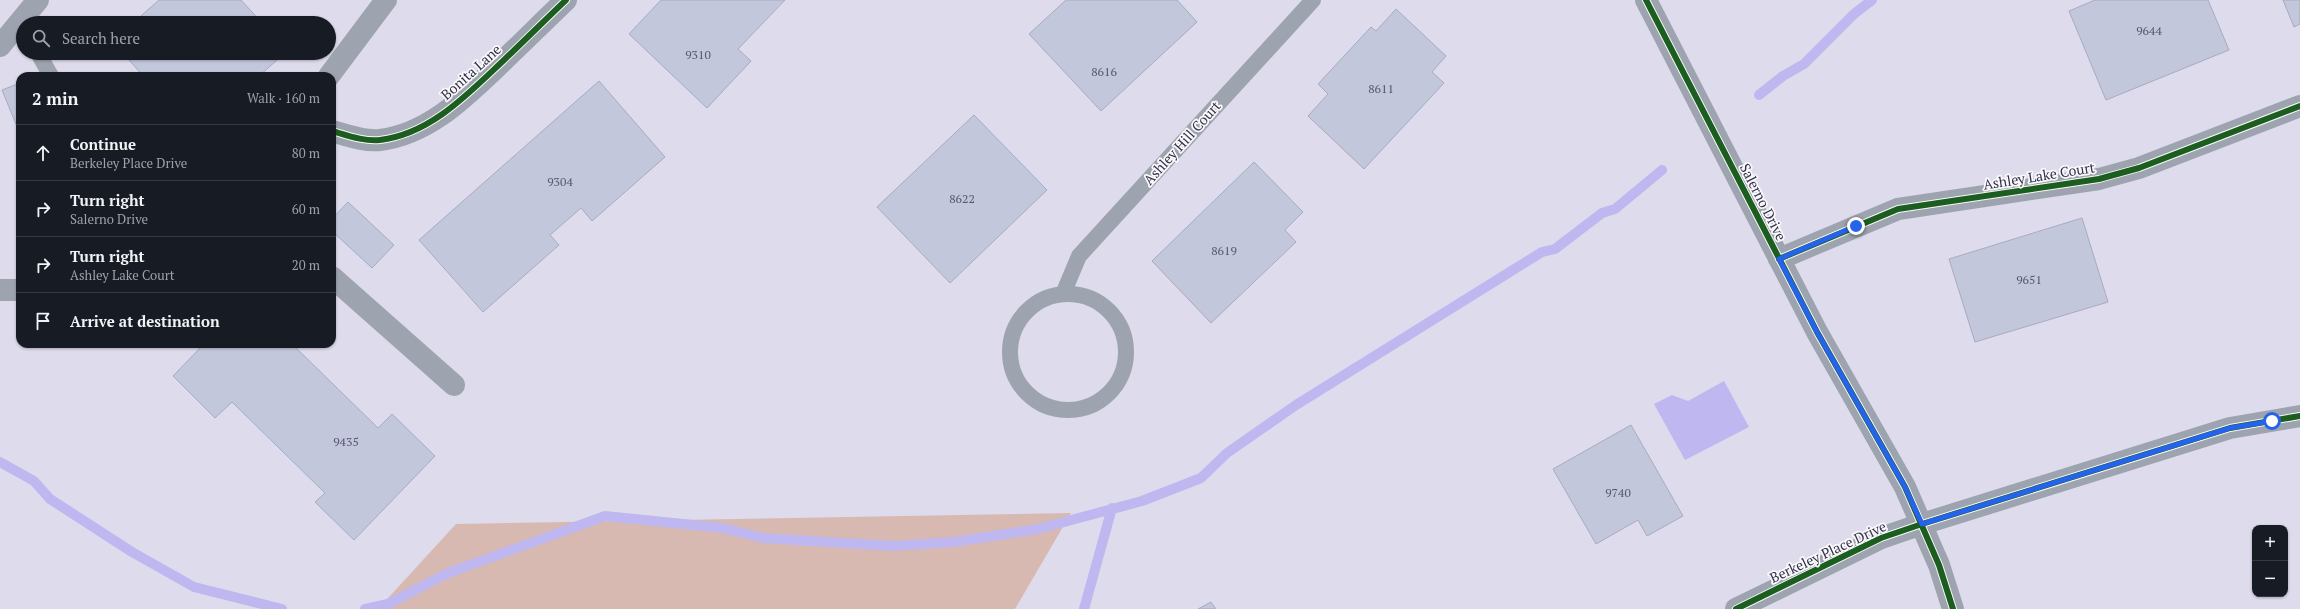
<!DOCTYPE html>
<meta charset="utf-8">
<style>
body{margin:0;font-family:"PT Serif",serif;background:#242831;color:#f1f3f6}
.controls{position:absolute;right:12px;bottom:12px;display:grid;overflow:hidden;border-radius:8px;box-shadow:0 1px 3px #0004}
.controls button{width:36px;height:36px;display:grid;place-items:center;padding:0;border:0;border-bottom:1px solid #363941;background:#171b24;color:#f1f3f6;font:20px sans-serif}
.stop{position:absolute;width:12px;height:12px;margin:-9px;border:3px solid #2563eb;border-radius:50%;background:#fff}
.stop.end{background:#2563eb;border-color:#fff;box-shadow:0 1px 4px #0008}
.list{margin:0;padding:0;list-style:none}
h2{display:flex;justify-content:space-between;align-items:center;height:52px;margin:0;padding:0 16px;font-size:17px}
h2 small{font-size:13px;font-weight:400;color:#9ea1a6}
.list li{display:grid;grid-template-columns:26px 1fr auto;gap:12px;align-items:center;box-sizing:border-box;height:56px;padding:0 16px;border-top:1px solid #363941}
.list b{display:block;font-size:15px;white-space:nowrap}
.list p{margin:0;font-size:13px;white-space:nowrap;color:#9ea1a6}
.list em{font-size:13px;font-style:normal;color:#9ea1a6}
.icon{flex:none;width:22px;height:22px;fill:none;stroke:currentColor;stroke-width:2;stroke-linecap:round;stroke-linejoin:round}
.map{position:relative;flex:none;width:2300px;height:609px;overflow:hidden}
.search{position:absolute;background:#171b24;box-shadow:0 1px 3px #0004;left:16px;top:16px;width:320px;height:44px;display:flex;align-items:center;gap:10px;box-sizing:border-box;padding:0 14px;border-radius:22px;color:#9ea1a6;font-size:15px}
.panel{position:absolute;background:#171b24;box-shadow:0 1px 3px #0004;left:16px;top:72px;width:320px;height:276px;border-radius:12px}
.map>svg:first-child{display:block}
.green{fill:#d7b9b1}
.water{fill:#bfb7f0}
.lines{fill:none;stroke-linecap:round;stroke-linejoin:round}
.stream{stroke:#bfb7f0;stroke-width:10}
.building{fill:#c3c7dc;stroke:#a8abbf}
.lane{stroke:#9da4af;stroke-width:16}
.street{stroke:#9da4af;stroke-width:22}
.cycleway-casing{stroke:#f9f9f9;stroke-width:8}
.cycleway{stroke:#1b5e20;stroke-width:6}
.route{stroke:#2563eb;stroke-width:5}
.labels{text-anchor:middle;stroke-width:3.5;stroke-linejoin:round;paint-order:stroke}
.number-label{font-size:12px;fill:#585572}
.street-label{font-size:14px;fill:#342f4e;stroke:#f9f9f9}
</style>
<div class="map">
<svg width="2300" height="609" viewBox="0 0 2300 609">
<rect width="100%" height="100%" fill="#dddbec"/>
<polygon class="green" points="1071,513 1015,609 378,609 456,524"/>
<polygon class="water" points="1724,381 1749,427 1685,460 1654,404 1672,395 1688,401"/>
<g class="lines">
<g class="stream">
<polyline points="1759,95 1783,76 1804,64 1854,14 1872,0"/>
<polyline points="0,462 34,481 50,499 132,552 194,587 282,609"/>
<polyline points="365,609 388,604 448,573 605,516 722,528 763,538 893,546 954,542 1038,529 1142,501 1201,478 1227,453 1296,405 1542,252 1555,249 1602,213 1615,209 1662,170"/>
<polyline points="1084,609 1112,508"/>
</g>
</g>
<g class="building">
<polygon points="159,0 241,0 262,23 133,23"/>
<polygon points="661,0 785,0 738,49 751,61 707,108 629,34"/>
<polygon points="1066,0 1177,0 1197,22 1101,111 1029,34"/>
<polygon points="2095,0 2208,0 2229,50 2106,100 2069,11"/>
<polygon points="2283,0 2300,0 2300,24 2294,27"/>
<polygon points="1396,9 1446,56 1432,72 1444,83 1364,169 1308,116 1328,94 1318,84 1371,27 1376,31"/>
<polygon points="123,53 285,53 259,76 143,76"/>
<polygon points="599,81 665,157 592,221 581,208 550,235 559,245 483,312 419,240"/>
<polygon points="20,83 20,134 2,90"/>
<polygon points="974,115 1047,190 950,283 877,207"/>
<polygon points="1254,162 1303,212 1285,230 1296,242 1211,323 1152,261"/>
<polygon points="348,202 394,245 372,268 332,231 332,219"/>
<polygon points="2082,218 2108,302 1975,342 1949,259"/>
<polygon points="204,344 292,344 378,428 392,414 435,456 354,540 315,502 325,493 232,402 215,418 173,376"/>
<polygon points="1631,425 1683,516 1647,536 1638,520 1596,544 1553,469"/>
<polygon points="1211,602 1216,609 1198,609"/>
</g>
<g class="lines">
<g class="lane">
<polyline points="38,53 51,76"/>
<circle cx="1068" cy="352" r="58"/>
<polyline points="1063,294 1079,256 1313,0"/>
</g>
<g class="street">
<polyline points="1646,0 1817,332 1905,487 1939,565 1953,609"/>
<polyline points="0,46 38,0"/>
<polyline points="329,76 386,0"/>
<path d="M332 131C346 135 365 142 380 140 430 134 467 95 503 61 524 41 545 20 566 0"/>
<polyline points="1779,259 1898,209 2099,179 2139,168 2300,106"/>
<polyline points="332,277 454,385"/>
<polyline points="0,290 20,290"/>
<polyline points="1736,609 1881,538 1922,524 2230,428 2300,416"/>
</g>
<g class="cycleway-casing">
<g id="cycleway">
<polyline points="1646,0 1817,332 1905,487 1939,565 1953,609"/>
<path d="M332 131C346 135 365 142 380 140 430 134 467 95 503 61 524 41 545 20 566 0"/>
<polyline points="1779,259 1898,209 2099,179 2139,168 2300,106"/>
<polyline points="1736,609 1881,538 1922,524 2230,428 2300,416"/>
</g>
</g>
<use href="#cycleway" class="cycleway"/>
</g>
<g class="lines">
<polyline class="route" points="1856,226 1779,259 1817,332 1905,487 1922,524 2230,428 2272,421"/>
</g>
<g class="labels">
<g class="number-label">
<text x="2149" y="35">9644</text>
<text x="698" y="59">9310</text>
<text x="1104" y="76">8616</text>
<text x="1381" y="93">8611</text>
<text x="560" y="186">9304</text>
<text x="962" y="203">8622</text>
<text x="1224" y="255">8619</text>
<text x="2029" y="284">9651</text>
<text x="346" y="446">9435</text>
<text x="1618" y="497">9740</text>
</g>
<g class="street-label">
<text transform="translate(471 72) rotate(-42)" y="5">Bonita Lane</text>
<text transform="translate(1182 143) rotate(-48)" y="5">Ashley Hill Court</text>
<text transform="translate(2039 176) rotate(-9)" y="5">Ashley Lake Court</text>
<text transform="translate(1763 202) rotate(63)" y="5">Salerno Drive</text>
<text transform="translate(1828 552) rotate(-25)" y="5">Berkeley Place Drive</text>
</g>
</g>
</svg>
<div class="controls">
<button>+</button>
<button>−</button>
</div>
<div class="stop" style="left:2272px;top:421px"></div>
<div class="stop end" style="left:1856px;top:226px"></div>
<div class="search"><svg class="icon" aria-label="search" viewBox="0 0 24 24"><circle cx="10" cy="10" r="6"/><path d="M15 15l6 6"/></svg>Search here</div>
<section class="panel">
<h2>2 min<small>Walk · 160 m</small></h2>
<ul class="list">
<li><svg class="icon" aria-label="ahead" viewBox="0 0 24 24"><path d="M12 20V5M6 11l6-6 6 6"/></svg><div><b>Continue</b><p>Berkeley Place Drive</p></div><em>80 m</em></li>
<li><svg class="icon" aria-label="right" viewBox="0 0 24 24"><path d="M7 20v-9h11M14 6l5 5-5 5"/></svg><div><b>Turn right</b><p>Salerno Drive</p></div><em>60 m</em></li>
<li><svg class="icon" aria-label="right" viewBox="0 0 24 24"><path d="M7 20v-9h11M14 6l5 5-5 5"/></svg><div><b>Turn right</b><p>Ashley Lake Court</p></div><em>20 m</em></li>
<li><svg class="icon" aria-label="arrive" viewBox="0 0 24 24"><path d="M6 21V4h12l-3 4 3 4H6"/></svg><div><b>Arrive at destination</b></div></li>
</ul>
</section>
</div>
